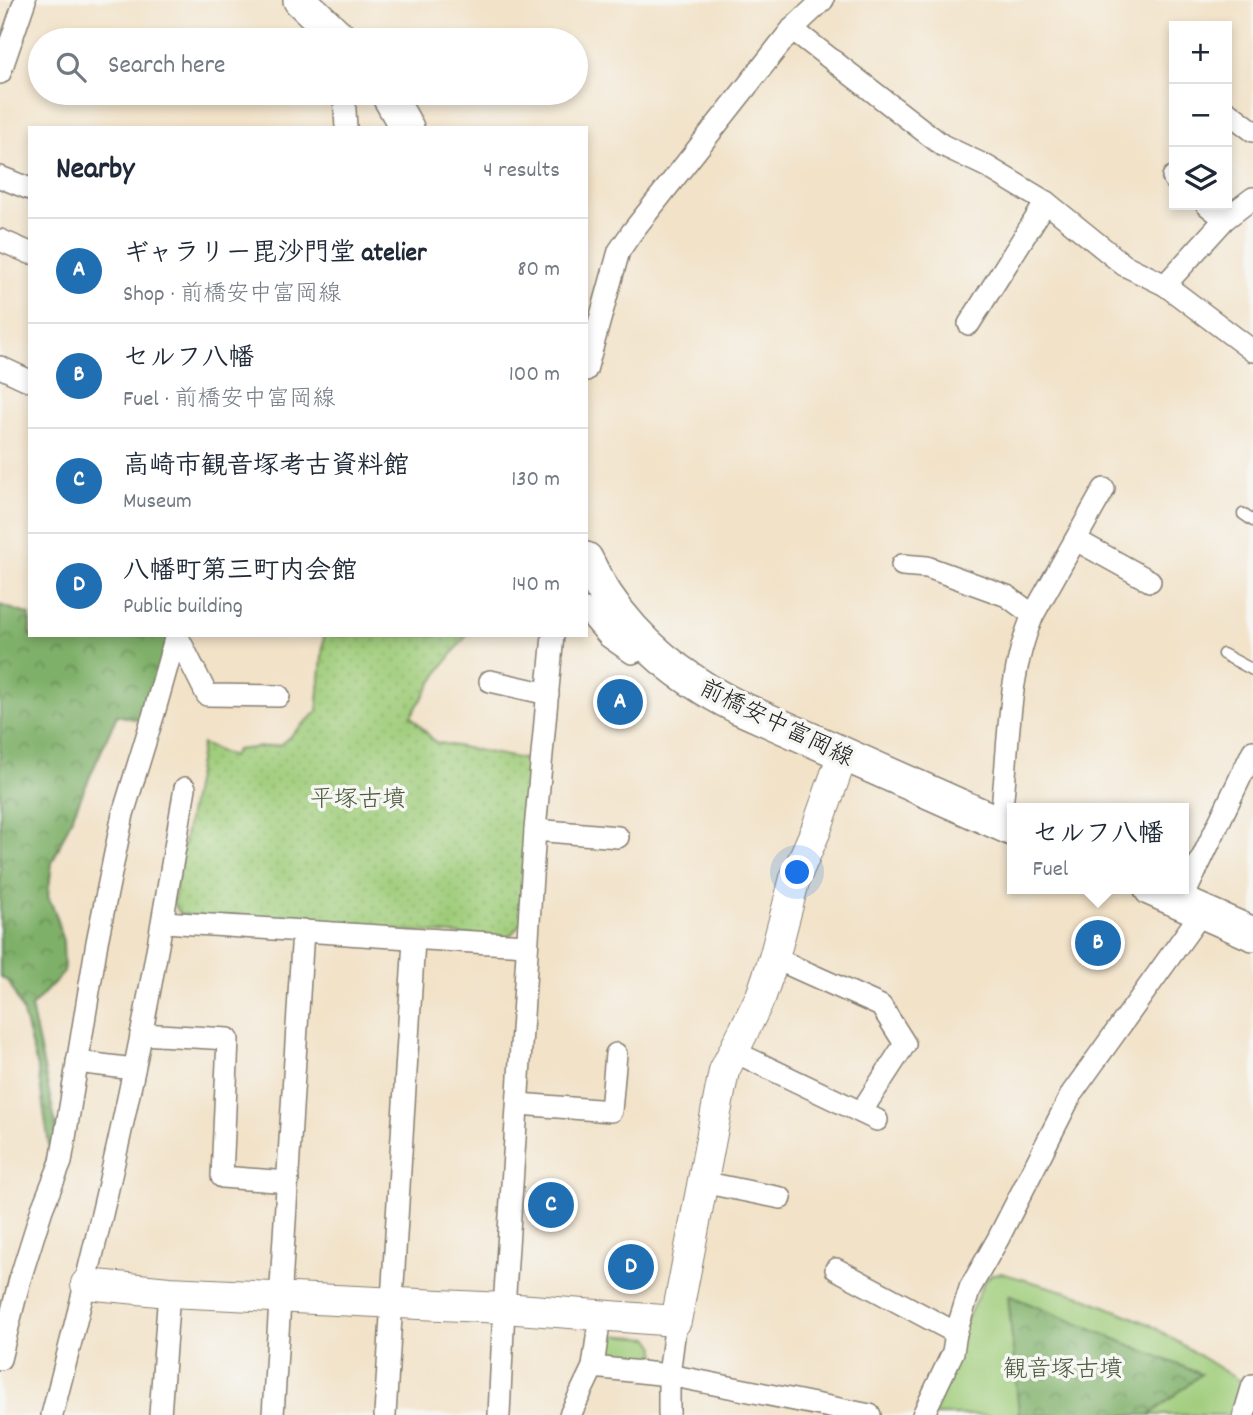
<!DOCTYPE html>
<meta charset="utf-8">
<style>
body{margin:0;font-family:Dekko,"Klee One",sans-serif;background:#f6f6f7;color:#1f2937}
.controls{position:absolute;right:21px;top:21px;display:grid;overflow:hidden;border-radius:0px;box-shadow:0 4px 10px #0003}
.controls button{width:63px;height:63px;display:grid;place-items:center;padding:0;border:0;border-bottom:2px solid #e0e1e3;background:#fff;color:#1f2937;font:35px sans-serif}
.you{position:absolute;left:798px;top:873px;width:24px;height:24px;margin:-18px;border:5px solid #fff;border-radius:50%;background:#1a73e8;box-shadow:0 0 0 10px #1a73e833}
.badge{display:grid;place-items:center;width:46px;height:46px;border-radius:50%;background:#1f6fb2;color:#fff;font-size:23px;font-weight:700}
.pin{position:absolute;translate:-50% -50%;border:4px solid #fff;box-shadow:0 2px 7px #0006}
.popup{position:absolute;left:1007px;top:803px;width:182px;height:91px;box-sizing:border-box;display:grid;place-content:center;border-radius:0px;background:#fff;filter:drop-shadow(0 2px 5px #0005);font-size:23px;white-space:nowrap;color:#747a83}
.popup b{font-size:26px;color:#1f2937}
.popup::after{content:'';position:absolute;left:50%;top:100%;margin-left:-14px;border:14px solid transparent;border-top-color:#fff}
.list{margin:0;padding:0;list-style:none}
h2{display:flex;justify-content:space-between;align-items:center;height:91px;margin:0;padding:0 28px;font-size:30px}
h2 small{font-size:23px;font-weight:400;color:#747a83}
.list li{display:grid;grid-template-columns:46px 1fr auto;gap:21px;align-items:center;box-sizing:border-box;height:105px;padding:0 28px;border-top:2px solid #e0e1e3}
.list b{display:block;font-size:26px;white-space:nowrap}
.list p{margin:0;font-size:23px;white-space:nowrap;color:#747a83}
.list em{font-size:23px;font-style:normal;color:#747a83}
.icon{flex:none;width:38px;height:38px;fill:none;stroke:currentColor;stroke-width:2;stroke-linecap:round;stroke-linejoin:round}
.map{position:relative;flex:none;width:1253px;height:1415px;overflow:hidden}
.search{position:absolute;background:#fff;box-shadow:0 4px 10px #0003;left:28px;top:28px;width:560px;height:77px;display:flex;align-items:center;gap:18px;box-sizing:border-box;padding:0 24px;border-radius:38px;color:#747a83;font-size:26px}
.panel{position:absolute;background:#fff;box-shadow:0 4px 10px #0003;left:28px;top:126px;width:560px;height:511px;border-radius:0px}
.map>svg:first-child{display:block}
.grass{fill:#9fcc79;stroke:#5e744a;stroke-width:2}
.forest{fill:url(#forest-crowns);stroke:#4e6642;stroke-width:2}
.park{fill:url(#park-dots);stroke:#5e744a;stroke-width:2}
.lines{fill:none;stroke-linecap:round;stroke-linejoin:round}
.lane-casing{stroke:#877f72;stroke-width:13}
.street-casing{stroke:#877f72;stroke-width:24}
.secondary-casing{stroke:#877f72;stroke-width:32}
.primary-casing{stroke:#877f72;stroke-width:36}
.lane{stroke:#fff;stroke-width:10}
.street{stroke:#fff;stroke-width:21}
.secondary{stroke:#fff;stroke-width:30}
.primary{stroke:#fff;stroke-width:33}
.labels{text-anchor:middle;stroke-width:7;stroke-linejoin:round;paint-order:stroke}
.street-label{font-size:24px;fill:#1c1c1c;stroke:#f6f6f2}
.park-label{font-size:24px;fill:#4a5a3d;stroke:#f6f6f2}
</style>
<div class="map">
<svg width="1253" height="1415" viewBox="0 0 1253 1415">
<defs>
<pattern id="forest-crowns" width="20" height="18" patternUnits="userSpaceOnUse" patternTransform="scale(1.75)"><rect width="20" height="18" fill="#7fb069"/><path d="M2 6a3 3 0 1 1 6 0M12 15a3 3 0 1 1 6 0" fill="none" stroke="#678e56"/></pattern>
<pattern id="park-dots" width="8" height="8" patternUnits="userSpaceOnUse" patternTransform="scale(1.75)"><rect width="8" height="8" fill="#9fcc79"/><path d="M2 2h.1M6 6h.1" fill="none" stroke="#88af68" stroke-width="1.8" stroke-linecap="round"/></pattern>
</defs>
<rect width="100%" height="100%" fill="#f6f6f2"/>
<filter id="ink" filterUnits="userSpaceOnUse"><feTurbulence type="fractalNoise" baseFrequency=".0143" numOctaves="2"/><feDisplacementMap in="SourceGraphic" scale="14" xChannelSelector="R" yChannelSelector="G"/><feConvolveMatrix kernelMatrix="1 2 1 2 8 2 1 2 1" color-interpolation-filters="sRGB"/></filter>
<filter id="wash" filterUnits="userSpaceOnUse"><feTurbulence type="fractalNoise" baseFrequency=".00686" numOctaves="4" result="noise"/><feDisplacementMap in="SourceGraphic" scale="28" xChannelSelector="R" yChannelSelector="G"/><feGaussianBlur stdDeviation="1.57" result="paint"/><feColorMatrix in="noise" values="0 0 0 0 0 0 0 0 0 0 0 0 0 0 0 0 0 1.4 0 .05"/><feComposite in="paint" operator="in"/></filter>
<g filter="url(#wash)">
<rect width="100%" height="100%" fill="#f2e2c8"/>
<g class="grass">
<polygon points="1001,1273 1078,1295 1149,1324 1246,1385 1237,1415 931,1415 968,1317 984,1282 992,1274"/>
<polygon points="613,1335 650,1338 656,1347 655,1367 606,1356"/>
</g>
<g class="forest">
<polygon points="0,605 30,615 30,635 171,635 143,721 117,715 52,863 48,896 57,917 63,942 64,972 31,1007 56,1125 57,1149 45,1178 49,1145 38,1071 22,1010 9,982 0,977"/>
<polygon points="1008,1295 1201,1374 1150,1415 1019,1415"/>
</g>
<polygon class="park" points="324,635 467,635 442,667 411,716 435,742 533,761 523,921 508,938 181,915 173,903 202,744 232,757 236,750 280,745 317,712"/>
</g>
<g filter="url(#ink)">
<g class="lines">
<g class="lane-casing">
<g id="lane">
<polyline points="1243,514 1253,521"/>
<polyline points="1223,654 1253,670"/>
</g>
</g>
<g class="street-casing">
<g id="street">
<polyline points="792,29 942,145 986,166 1046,202"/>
<polyline points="0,73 25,0"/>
<polyline points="344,93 346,128"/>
<polyline points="1228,112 1253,131"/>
<polyline points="0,177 30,189"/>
<polyline points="1173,177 1174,179"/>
<polyline points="1207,205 1225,219"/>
<polyline points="0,240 30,253"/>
<polyline points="1165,285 1225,219 1253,198"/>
<polyline points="969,324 1046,202 1124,265 1165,285 1253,351"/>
<polyline points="0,367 30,381"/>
<polyline points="586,370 619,251 632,232 792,29 823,0"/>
<polyline points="1076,540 1150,581"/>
<polyline points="902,565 927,567 1007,596 1033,615"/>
<polyline points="586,610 609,637 632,653 648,646"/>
<polyline points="177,635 207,695 279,696"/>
<polyline points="490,681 548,694"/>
<path d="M1000 823C1010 754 1005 680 1033 615L1104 489"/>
<polyline points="535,830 618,837"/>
<polyline points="1181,902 1253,751"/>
<path d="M163 922C284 929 406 939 527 945"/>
<polyline points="774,958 881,1006 905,1044 861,1112"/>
<polyline points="141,1034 228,1039 222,1177 288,1182"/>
<polyline points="733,1051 877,1120"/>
<polyline points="77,1062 134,1069"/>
<polyline points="518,1104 611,1111 616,1054"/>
<polyline points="702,1182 781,1198"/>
<polyline points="836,1269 956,1333"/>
<polyline points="0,1359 20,1279 42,1209 61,1162 97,942 123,814 154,713 176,635"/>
<polyline points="593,1367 669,1375 870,1415"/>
<path d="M52 1415C82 1300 110 1186 134 1070 154 976 169 882 185 788"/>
<polyline points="160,1415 169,1292"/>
<polyline points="273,1415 303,930"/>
<polyline points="385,1415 414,940"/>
<polyline points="499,1415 504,1308 535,830 553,635"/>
<polyline points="570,1415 593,1367 600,1316"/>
<polyline points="669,1415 669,1375 676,1321"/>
<polyline points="923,1415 953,1352 956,1333 970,1288 998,1239 1072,1093 1202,912"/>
<polyline points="1244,1415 1253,1385"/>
</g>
</g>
<g class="secondary-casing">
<polyline id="secondary" points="86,1284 169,1292 504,1308 676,1321 724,1071 761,996 774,958 795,878 816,830 843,754"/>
</g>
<g class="primary-casing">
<g id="primary">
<polyline points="300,0 342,40"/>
<polyline points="387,93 407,128"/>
<path d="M586 559C609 610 649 653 696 683 709 692 724 700 738 707L1012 829"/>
<polyline points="1151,889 1253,934"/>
</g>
</g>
<use href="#lane" class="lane"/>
<use href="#street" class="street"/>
<use href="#secondary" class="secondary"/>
<use href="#primary" class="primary"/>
</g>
</g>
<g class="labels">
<g class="street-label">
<text transform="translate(777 722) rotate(26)" y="8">前橋安中富岡線</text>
</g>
<g class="park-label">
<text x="358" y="806">平塚古墳</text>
<text x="1063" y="1376">観音塚古墳</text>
</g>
</g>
</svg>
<div class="controls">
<button>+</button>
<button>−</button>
<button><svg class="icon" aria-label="layers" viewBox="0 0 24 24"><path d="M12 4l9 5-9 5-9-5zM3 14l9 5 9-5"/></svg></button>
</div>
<div class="you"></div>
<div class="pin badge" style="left:620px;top:702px">A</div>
<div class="pin badge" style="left:1098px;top:943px">B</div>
<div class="popup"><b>セルフ八幡</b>Fuel</div>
<div class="pin badge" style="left:551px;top:1205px">C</div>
<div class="pin badge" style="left:631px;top:1267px">D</div>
<div class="search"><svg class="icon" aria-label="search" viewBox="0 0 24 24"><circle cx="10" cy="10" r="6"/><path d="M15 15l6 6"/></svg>Search here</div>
<section class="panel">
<h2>Nearby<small>4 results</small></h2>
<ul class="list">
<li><span class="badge">A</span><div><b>ギャラリー毘沙門堂 atelier</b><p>Shop · 前橋安中富岡線</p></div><em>80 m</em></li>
<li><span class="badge">B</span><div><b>セルフ八幡</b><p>Fuel · 前橋安中富岡線</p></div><em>100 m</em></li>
<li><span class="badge">C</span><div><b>高崎市観音塚考古資料館</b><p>Museum</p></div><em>130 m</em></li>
<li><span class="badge">D</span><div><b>八幡町第三町内会館</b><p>Public building</p></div><em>140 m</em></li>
</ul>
</section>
</div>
